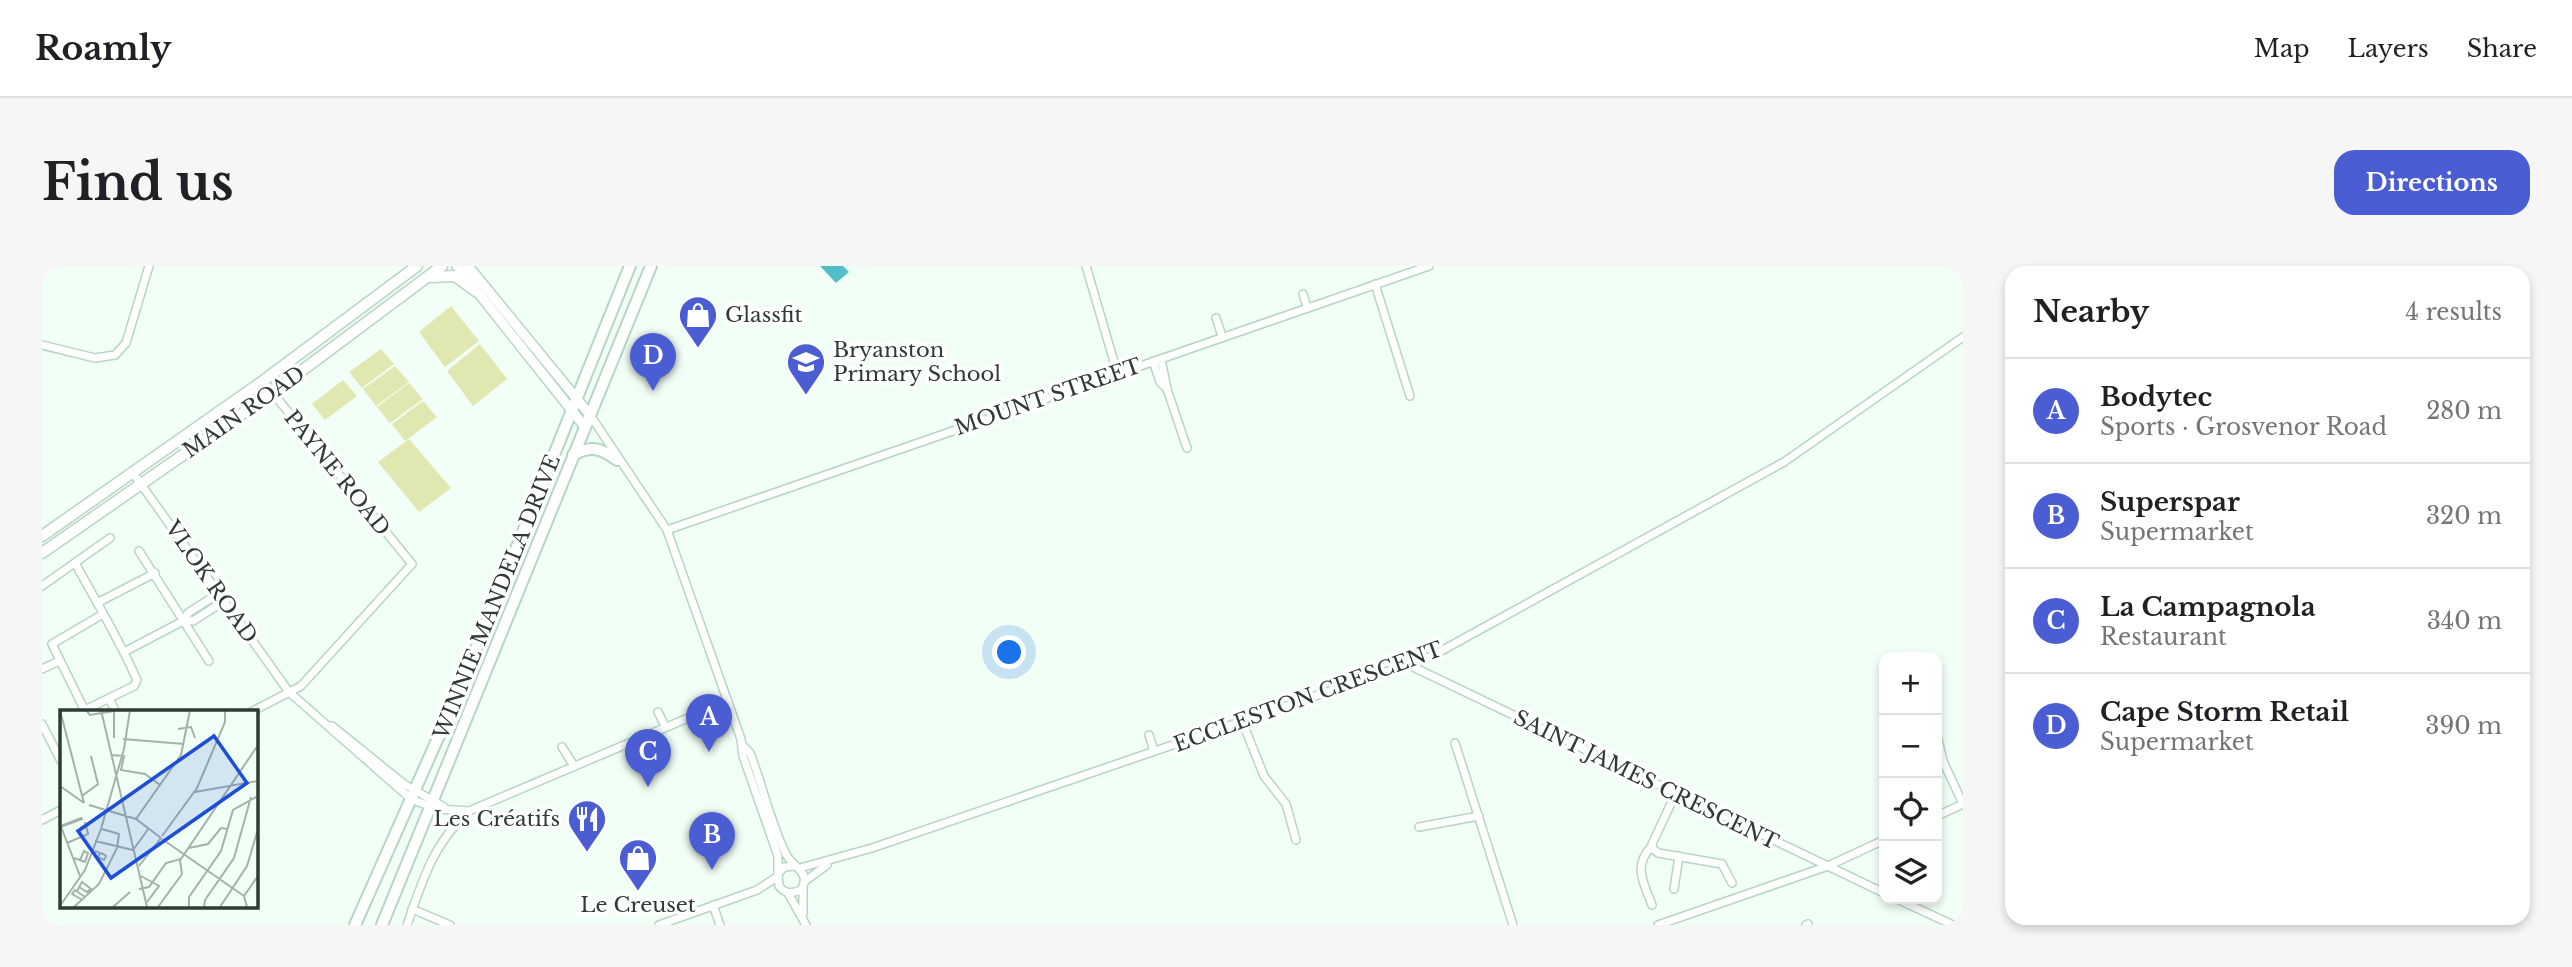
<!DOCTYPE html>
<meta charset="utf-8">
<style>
body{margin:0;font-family:"Libre Baskerville",serif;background:#f6f6f6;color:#202124}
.controls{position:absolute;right:21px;bottom:21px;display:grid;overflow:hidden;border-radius:14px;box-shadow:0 4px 10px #0003}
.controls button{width:63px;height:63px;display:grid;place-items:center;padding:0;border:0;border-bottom:2px solid #e0e0e0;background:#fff;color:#202124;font:35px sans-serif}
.you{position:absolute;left:968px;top:387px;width:24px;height:24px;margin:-18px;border:5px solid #fff;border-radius:50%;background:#1a73e8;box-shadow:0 0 0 10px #1a73e833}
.badge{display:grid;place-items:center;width:46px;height:46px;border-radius:50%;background:#4a5dd2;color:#fff;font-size:23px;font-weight:700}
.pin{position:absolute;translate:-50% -58px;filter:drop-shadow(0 2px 4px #0008)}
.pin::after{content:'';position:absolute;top:37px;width:24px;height:21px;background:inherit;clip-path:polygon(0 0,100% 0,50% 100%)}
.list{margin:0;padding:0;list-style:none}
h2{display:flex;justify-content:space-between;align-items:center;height:91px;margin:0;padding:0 28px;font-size:30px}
h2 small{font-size:23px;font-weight:400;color:#757577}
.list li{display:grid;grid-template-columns:46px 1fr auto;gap:21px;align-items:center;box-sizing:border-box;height:105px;padding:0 28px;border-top:2px solid #e0e0e0}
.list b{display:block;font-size:26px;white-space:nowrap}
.list p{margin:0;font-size:23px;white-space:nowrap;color:#757577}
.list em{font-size:23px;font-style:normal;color:#757577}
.icon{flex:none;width:38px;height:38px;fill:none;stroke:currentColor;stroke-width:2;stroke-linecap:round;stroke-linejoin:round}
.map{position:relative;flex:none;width:1921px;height:659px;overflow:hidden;border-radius:21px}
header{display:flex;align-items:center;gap:42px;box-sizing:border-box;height:98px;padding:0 35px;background:#fff;border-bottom:2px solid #e0e0e0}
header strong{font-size:33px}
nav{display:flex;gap:38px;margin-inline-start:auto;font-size:24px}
.intro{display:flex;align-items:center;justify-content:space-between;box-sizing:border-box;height:168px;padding:0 42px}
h1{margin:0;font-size:49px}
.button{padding:18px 32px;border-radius:21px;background:#4a5dd2;color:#fff;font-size:24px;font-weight:700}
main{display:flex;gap:42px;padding:0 42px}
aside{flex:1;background:#fff;border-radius:21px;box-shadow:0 4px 10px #0003}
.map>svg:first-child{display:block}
.green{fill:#e1e7b1}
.water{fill:#53bec8}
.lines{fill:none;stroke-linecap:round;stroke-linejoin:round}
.minor-casing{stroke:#b6d6c2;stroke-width:10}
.tertiary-casing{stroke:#b6d6c2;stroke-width:12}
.secondary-casing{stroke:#b6d6c2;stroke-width:13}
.primary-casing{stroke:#b6d6c2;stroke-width:14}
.minor{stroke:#fff;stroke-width:7}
.tertiary{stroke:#fff;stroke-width:9}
.secondary{stroke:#fff;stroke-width:10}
.primary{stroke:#fff;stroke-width:10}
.labels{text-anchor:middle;stroke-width:7;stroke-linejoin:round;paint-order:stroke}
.poi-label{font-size:21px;fill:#2f3c34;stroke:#fff;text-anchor:start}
.street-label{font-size:21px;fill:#2f3c34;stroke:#fff}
.inset-road{fill:none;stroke:#a4b1a8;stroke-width:2}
.view{fill:#1d4ed8;fill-opacity:0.15;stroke:#1d4ed8;stroke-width:3.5}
.inset-edge{fill:none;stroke:#2f3c34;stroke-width:3.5}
</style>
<header>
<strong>Roamly</strong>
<nav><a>Map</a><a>Layers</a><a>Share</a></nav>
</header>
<div class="intro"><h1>Find us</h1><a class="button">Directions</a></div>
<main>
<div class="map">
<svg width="1921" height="659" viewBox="0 0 1921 659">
<rect width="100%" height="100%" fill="#f2fff6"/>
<g class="green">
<polygon points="409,40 437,75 403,101 377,66"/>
<polygon points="438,78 465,113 431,140 405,105"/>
<polygon points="339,83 352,98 320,122 307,106"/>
<polygon points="353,100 367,116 334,140 321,123"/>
<polygon points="301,114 315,130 283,154 270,138"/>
<polygon points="367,117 381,133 348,157 335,141"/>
<polygon points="381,135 395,151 363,175 350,158"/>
<polygon points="367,173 409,222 377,246 336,196"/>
</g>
<polygon class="water" points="778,0 801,0 807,6 794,17"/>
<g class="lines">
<g class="minor-casing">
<g id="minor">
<polyline points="1044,0 1075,106"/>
<polyline points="1333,18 1368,130"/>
<polyline points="1261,28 1265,41"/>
<polyline points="1174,52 1180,70"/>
<polyline points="0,79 53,92 73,89 84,77 107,0"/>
<polyline points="1119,93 1125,123 1145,182"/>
<polyline points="1111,95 1118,116 1125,123"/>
<polyline points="548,149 625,264 699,473 701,490 736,590 736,608"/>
<polyline points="91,207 247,426 369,533 395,543 427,545"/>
<polyline points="625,264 1387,0"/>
<polyline points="97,285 167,395"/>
<path d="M33 297C54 335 77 373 95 414L92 420 45 443 41 441 10 378 61 348"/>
<polyline points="0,320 68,272"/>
<polyline points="55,337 113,307"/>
<polyline points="143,354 146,347 177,327"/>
<polyline points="82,386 143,354 151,355 182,335"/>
<polyline points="1367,399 1842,627"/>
<polyline points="0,403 17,395"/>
<polyline points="67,433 74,446"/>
<polyline points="209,446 259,420 370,298 221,115"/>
<polyline points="616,446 623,460"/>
<polyline points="1200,455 1222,510 1244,538 1254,574"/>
<polyline points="0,458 19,495"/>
<polyline points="290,460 362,518 402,541"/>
<polyline points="1107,469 1112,485"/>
<polyline points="1895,469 1901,495 1921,538"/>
<polyline points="1413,477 1471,659"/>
<path d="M701 480 708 487C721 520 728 556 744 588 751 602 770 606 759 624 750 628 743 628 737 620L736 608 742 601 754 600"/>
<polyline points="520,481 532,500"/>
<polyline points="1633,529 1610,578 1611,583 1616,587 1680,598 1690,617"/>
<polyline points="1895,550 1921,538"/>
<polyline points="0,554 19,544"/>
<polyline points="1377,561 1437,550"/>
<polyline points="758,602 830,582 1390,390 1742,196 1921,71"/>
<polyline points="763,615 785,599"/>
<polyline points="761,622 761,648"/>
<polyline points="1632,623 1637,590"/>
<polyline points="746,627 764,659"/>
<polyline points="1855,633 1911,659"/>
<polyline points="671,639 678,659"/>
<path d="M1610 639C1602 617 1590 600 1610 580"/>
<polyline points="370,643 408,659"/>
<path d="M365 659C381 614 390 579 427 545L686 435"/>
<polyline points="617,659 715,624 735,611"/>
<polyline points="1616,659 1786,600 1842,574"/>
<polyline points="1764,659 1766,658"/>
</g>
</g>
<g class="tertiary-casing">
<g id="tertiary">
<polyline points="415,0 543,161"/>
<polyline points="426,0 548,149"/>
</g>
</g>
<g class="secondary-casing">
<g id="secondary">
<polyline points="389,11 413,10 435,26"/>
<polyline points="0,270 221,115 375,0"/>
<polyline points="0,287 230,127 400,0"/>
</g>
</g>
<g class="primary-casing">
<g id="primary">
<path d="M531 189C549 179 559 182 575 194"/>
<polyline points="313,659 419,420 588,0"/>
<polyline points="340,659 609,0"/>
</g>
</g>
<use href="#minor" class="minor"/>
<use href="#tertiary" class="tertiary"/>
<use href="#secondary" class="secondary"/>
<use href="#primary" class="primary"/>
</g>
<defs>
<g id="shop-pin" transform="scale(2.0125)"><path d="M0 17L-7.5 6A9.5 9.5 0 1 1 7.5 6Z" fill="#4a5dd2" stroke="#fff"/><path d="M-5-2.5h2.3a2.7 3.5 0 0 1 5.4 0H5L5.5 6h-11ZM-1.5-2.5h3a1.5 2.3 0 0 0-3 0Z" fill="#fff"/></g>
<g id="school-pin" transform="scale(2.0125)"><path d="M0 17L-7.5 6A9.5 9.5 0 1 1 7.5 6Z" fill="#4a5dd2" stroke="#fff"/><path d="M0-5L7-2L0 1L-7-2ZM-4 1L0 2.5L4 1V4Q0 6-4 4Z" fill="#fff"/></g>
<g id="restaurant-pin" transform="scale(2.0125)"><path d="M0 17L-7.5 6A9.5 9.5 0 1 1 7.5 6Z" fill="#4a5dd2" stroke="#fff"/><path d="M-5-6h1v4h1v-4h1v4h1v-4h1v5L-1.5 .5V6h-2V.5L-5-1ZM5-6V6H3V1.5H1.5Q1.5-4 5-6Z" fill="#fff"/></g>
</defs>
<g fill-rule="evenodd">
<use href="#shop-pin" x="656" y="49"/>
<use href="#school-pin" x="764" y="96"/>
<use href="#restaurant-pin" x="545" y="553"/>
<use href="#shop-pin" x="596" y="592"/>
</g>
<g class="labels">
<g class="poi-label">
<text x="683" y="56">Glassfit</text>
<text x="791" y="91">Bryanston<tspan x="791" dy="24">Primary School</tspan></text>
<text x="518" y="560" text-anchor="end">Les Créatifs</text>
<text x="596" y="646" text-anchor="middle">Le Creuset</text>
</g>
<g class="street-label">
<text transform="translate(1006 131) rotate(-19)" y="7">MOUNT STREET</text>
<text transform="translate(202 146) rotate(-35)" y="7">MAIN ROAD</text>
<text transform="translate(295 207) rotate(51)" y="7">PAYNE ROAD</text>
<text transform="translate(169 316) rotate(55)" y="7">VLOK ROAD</text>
<text transform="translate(455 331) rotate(-68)" y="7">WINNIE MANDELA DRIVE</text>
<text transform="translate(1266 431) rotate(-20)" y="7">ECCLESTON CRESCENT</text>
<text transform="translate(1604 514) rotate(26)" y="7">SAINT JAMES CRESCENT</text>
</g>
</g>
<g transform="translate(18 444)">
<rect width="198" height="198" fill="#f2fff6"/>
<path class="inset-road" d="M0 0 24 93M26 0 30 5 54 1M41 0 87 197M54 0V28M118 19 131 17 135 28M63 29 124 34M51 45 64 46 61 60 85 64 100 75M0 76 24 93M135 82 198 71M22 86 38 74 31 46M29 95 76 109 101 128M76 109 121 45 130 0M0 114 20 166M1 116 21 108 22 109 3 116M102 126 137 78 165 12V0M102 129 184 186 187 197M35 131 73 140 89 118M7 133 28 124 25 112M129 138 148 134 161 118 167 119M35 141 40 143 43 144 46 146 44 150 38 147 40 143M14 148 25 152 28 143 24 141 20 150M79 156 101 128M81 166 99 176 87 192M79 179 89 177 106 153 121 149 198 35M17 181 22 172 31 179 27 182 19 177M184 186 198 166M21 189 12 184 15 180 25 187M0 196 25 160 41 119 64 39 70 0M14 197 39 174 57 138 59 124 42 119M53 197 70 182M98 197 122 164 120 150M129 197V187L161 141 173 100 198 86M144 197 145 190 174 148 191 87M160 197 187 156 198 119"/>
<path class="view" d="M154 26 187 73 51 168 18 121Z"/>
<rect width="198" height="198" class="inset-edge"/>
</g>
</svg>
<div class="controls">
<button>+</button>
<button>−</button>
<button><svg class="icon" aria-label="locate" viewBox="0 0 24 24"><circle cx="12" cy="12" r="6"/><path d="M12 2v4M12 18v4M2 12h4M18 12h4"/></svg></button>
<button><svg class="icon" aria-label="layers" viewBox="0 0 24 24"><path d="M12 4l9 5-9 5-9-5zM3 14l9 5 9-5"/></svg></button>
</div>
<div class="you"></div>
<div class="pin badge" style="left:667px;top:486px">A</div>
<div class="pin badge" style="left:670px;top:604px">B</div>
<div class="pin badge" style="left:606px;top:521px">C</div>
<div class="pin badge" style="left:611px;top:125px">D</div>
</div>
<aside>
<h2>Nearby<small>4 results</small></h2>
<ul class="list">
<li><span class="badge">A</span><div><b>Bodytec</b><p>Sports · Grosvenor Road</p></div><em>280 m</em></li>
<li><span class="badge">B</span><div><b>Superspar</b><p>Supermarket</p></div><em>320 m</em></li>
<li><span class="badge">C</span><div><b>La Campagnola</b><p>Restaurant</p></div><em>340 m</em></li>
<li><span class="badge">D</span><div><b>Cape Storm Retail</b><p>Supermarket</p></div><em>390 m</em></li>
</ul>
</aside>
</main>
